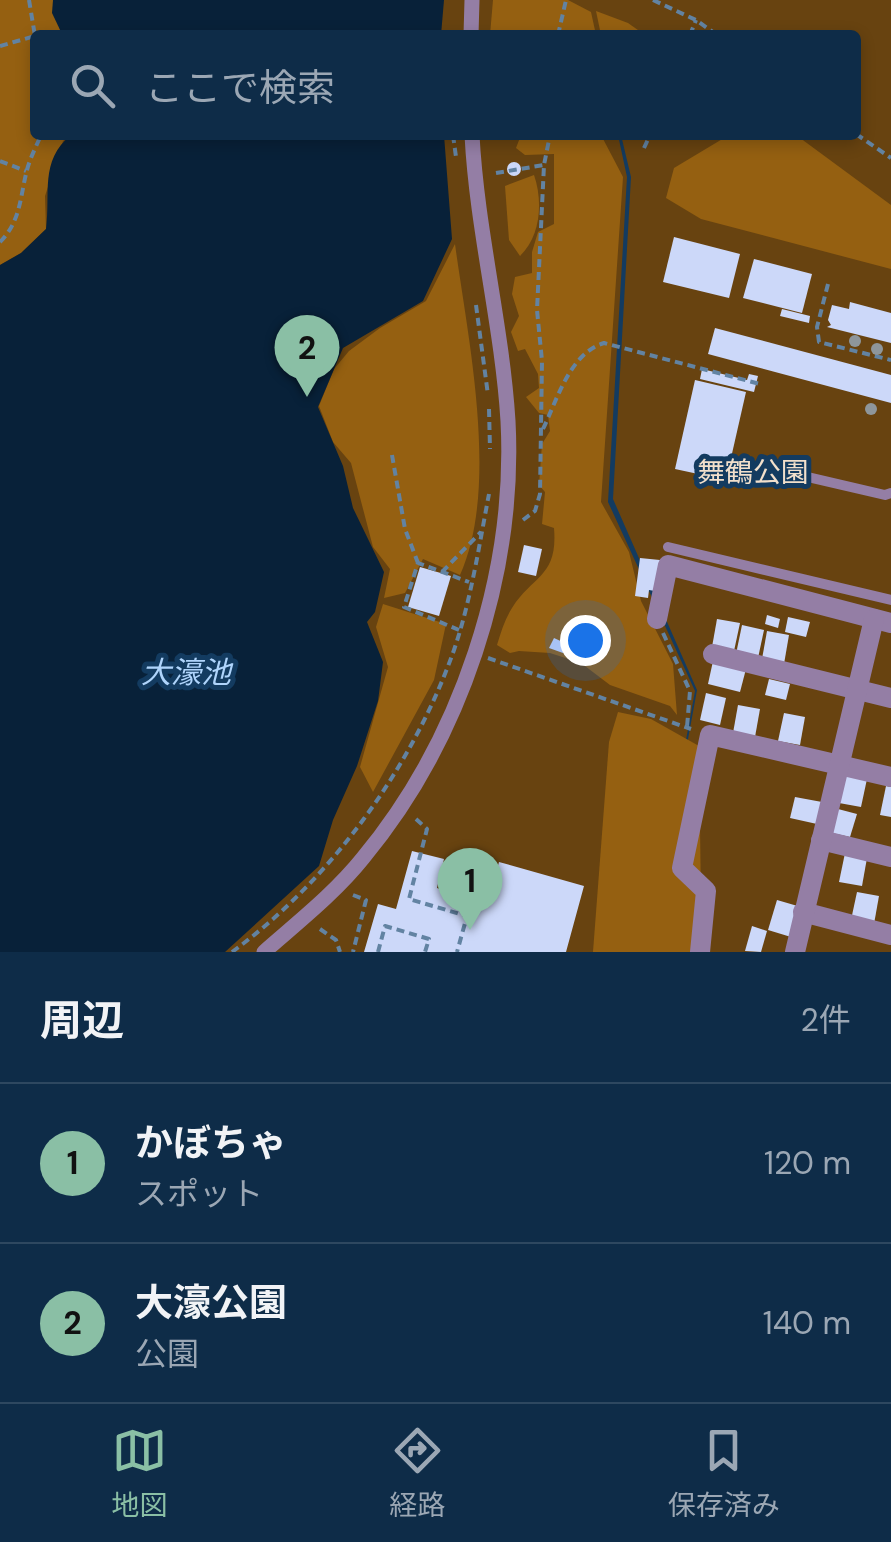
<!DOCTYPE html>
<html lang="ja">
<meta charset="utf-8">
<style>
body{margin:0;font-family:"DM Sans","Noto Sans JP",sans-serif;background:#1c3852;color:#f1f3f6}
.you{position:absolute;left:585px;top:640px;width:35px;height:35px;margin:-25px;border:8px solid #fff;border-radius:50%;background:#1a73e8;box-shadow:0 0 0 15px #1a73e833}
.badge{display:grid;place-items:center;width:65px;height:65px;border-radius:50%;background:#8abfa5;color:#111;font-size:32px;font-weight:700}
.pin{position:absolute;translate:-50% -82px;filter:drop-shadow(0 2px 5px #0008)}
.pin::after{content:'';position:absolute;top:52px;width:35px;height:30px;background:inherit;clip-path:polygon(0 0,100% 0,50% 100%)}
.list{margin:0;padding:0;list-style:none}
h2{display:flex;justify-content:space-between;align-items:center;height:130px;margin:0;padding:0 40px;font-size:42px}
h2 small{font-size:32px;font-weight:400;color:#9ba7b4}
.list li{display:grid;grid-template-columns:65px 1fr auto;gap:30px;align-items:center;box-sizing:border-box;height:160px;padding:0 40px;border-top:2px solid #2e4860}
.list b{display:block;font-size:38px;white-space:nowrap}
.list p{margin:0;font-size:32px;white-space:nowrap;color:#9ba7b4}
.list em{font-size:32px;font-style:normal;color:#9ba7b4}
.icon{flex:none;width:55px;height:55px;fill:none;stroke:currentColor;stroke-width:2;stroke-linecap:round;stroke-linejoin:round}
.map{position:relative;flex:none;width:891px;height:952px;overflow:hidden}
.search{position:absolute;background:#0e2c48;box-shadow:0 5px 15px #0003;left:30px;right:30px;top:30px;height:110px;display:flex;align-items:center;gap:25px;box-sizing:border-box;padding:0 35px;border-radius:10px;color:#9ba7b4;font-size:38px}
.sheet{height:450px;background:#0e2c48}
nav{display:flex;justify-content:space-around;align-items:center;box-sizing:border-box;height:140px;border-top:2px solid #2e4860;background:#0e2c48;font-size:28px;color:#9ba7b4}
nav a{display:grid;justify-items:center;gap:5px}
nav .on{color:#8abfa5}
.map>svg:first-child{display:block}
.green{fill:#684310}
.forest{fill:#956011}
.water{fill:#082139}
.building{fill:#ccd8f9}
.lines{fill:none;stroke-linecap:round;stroke-linejoin:round}
.path{stroke:#6283a2;stroke-width:4;stroke-dasharray:8 5;stroke-linecap:butt}
.service{stroke:#947ea5;stroke-width:10}
.pedestrian{stroke:#947ea5;stroke-width:15}
.minor{stroke:#947ea5;stroke-width:20}
.tree{fill:#8e969b}
.labels{text-anchor:middle;stroke-width:10;stroke-linejoin:round;paint-order:stroke}
.park-label{font-size:28px;fill:#f2e0cc;stroke:#133b60}
.water-label{font-size:30px;font-style:italic;fill:#afd4fb;stroke:#133b60}
</style>
<div class="map">
<svg width="891" height="952" viewBox="0 0 891 952">
<rect width="100%" height="100%" fill="#133b60"/>
<polygon class="green" points="0,0 891,0 891,952 649,952 697,690 613,499 631,177 621,135 856,135 856,35 35,35 35,135 618,135 627,177 608,502 695,691 647,952 0,952"/>
<g class="forest">
<polygon points="0,0 53,0 61,34 65,35 35,35 35,135 71,135 63,141 45,196 46,229 21,253 0,265"/>
<polygon points="493,0 568,0 591,12 596,35 490,35"/>
<polygon points="596,11 628,23 645,35 601,35"/>
<path d="M521 135H601L623 177 601 502 629 552 641 601 673 664 677 715 670 706 610 685 581 663 550 653 519 651 510 653 497 645C501 632 505 619 512 608 534 574 558 577 554 528L542 524 545 492 539 485 542 444 550 431 548 415 539 413 526 397 539 388 538 374 525 349 518 351 511 332 519 316 512 294 515 277 532 273V252L538 232 554 224V154L525 155 516 148Z"/>
<polygon points="729,135 796,135 891,205 891,269 701,219 666,198 674,168"/>
<path d="M534 175C543 201 541 236 520 256L509 240 505 186Z"/>
<path d="M455 244C468 340 500 486 460 575L423 559 405 593 384 598 390 569 373 547 351 463 333 442 319 406 334 369 349 351 380 328 426 301Z"/>
<polygon points="383,604 446,624 434,680 373,792 360,767 388,667 376,627"/>
<polygon points="618,712 651,719 699,746 701,905 696,952 593,952 609,742"/>
</g>
<g class="water">
<polygon points="53,0 444,0 441,35 65,35 62,34 52,13"/>
<path d="M71 135H444L452 239 423 301 343 348 318 407 343 466 353 508 384 572 375 612 367 622 383 662 378 701 357 766 333 820 319 866 225 952H0V265L21 253 46 229C51 194 39 161 71 135Z"/>
</g>
<g class="building">
<circle cx="514" cy="169" r="7"/>
<polygon points="674,237 740,254 729,298 663,282"/>
<polygon points="754,259 812,274 802,313 743,298"/>
<polygon points="850,302 891,313 891,343 827,327 831,325 828,320 832,305 849,309"/>
<polygon points="782,309 810,316 809,323 780,316"/>
<polygon points="715,328 891,375 891,403 708,354"/>
<polygon points="702,369 747,380 749,374 758,376 754,392 700,379"/>
<polygon points="695,380 746,392 726,480 675,469"/>
<polygon points="524,545 542,549 536,576 518,572"/>
<polygon points="640,558 660,560 655,591 649,590 648,598 635,596"/>
<polygon points="420,567 451,576 439,616 408,607"/>
<polygon points="767,615 780,619 778,628 765,624"/>
<polygon points="788,617 810,622 806,637 785,632"/>
<polygon points="717,619 740,623 734,651 712,647"/>
<polygon points="742,625 764,630 758,658 736,654"/>
<polygon points="767,631 789,635 784,664 762,659"/>
<polygon points="554,638 567,644 563,653 549,648"/>
<polygon points="713,661 746,669 740,692 708,684"/>
<polygon points="769,679 790,684 786,700 765,695"/>
<polygon points="706,693 726,698 720,725 700,720"/>
<polygon points="738,705 760,709 755,737 733,733"/>
<polygon points="784,713 805,717 800,745 778,741"/>
<polygon points="845,775 867,779 861,807 839,803"/>
<polygon points="886,786 891,787 891,817 880,815"/>
<polygon points="795,797 822,802 817,824 790,818"/>
<polygon points="838,809 857,814 850,837 832,833"/>
<polygon points="412,851 444,859 437,888 487,904 499,862 584,886 566,952 364,952 378,904 396,909"/>
<polygon points="845,853 867,858 862,886 839,882"/>
<polygon points="857,892 879,896 874,924 851,920"/>
<polygon points="777,900 801,907 791,937 768,930"/>
<polygon points="752,926 767,931 761,952 745,951"/>
</g>
<g class="lines">
<g class="path">
<polyline points="653,0 696,20 717,35"/>
<polyline points="558,35 566,0"/>
<polyline points="690,35 696,20"/>
<polyline points="0,46 35,36 29,0"/>
<polyline points="856,134 891,158"/>
<polyline points="453,135 456,157"/>
<polyline points="644,148 650,135"/>
<polyline points="0,161 26,171"/>
<polyline points="496,173 544,165"/>
<path d="M0 242C20 222 20 199 26 174 29 160 36 147 41 135"/>
<polyline points="828,284 817,327 819,342 891,360"/>
<polyline points="476,305 488,395"/>
<polyline points="489,409 490,449"/>
<path d="M543 429C557 400 570 353 604 343L760 384"/>
<polyline points="392,455 405,529 418,563"/>
<polyline points="523,520 535,511 540,494 542,361 537,310 544,165 550,135"/>
<polyline points="442,572 481,532"/>
<polyline points="459,630 404,607 418,563 469,582"/>
<polyline points="663,633 690,691 687,727"/>
<polyline points="488,658 691,729"/>
<polyline points="416,819 427,829 409,899 467,916 457,952"/>
<polyline points="353,895 366,900 353,952"/>
<polyline points="320,929 336,940 340,952"/>
<path d="M232 952C332 879 413 766 454 650 471 600 479 546 489 494"/>
<polyline points="378,952 385,926 429,939 425,952"/>
</g>
<g class="service">
<polyline points="760,466 885,495 891,493"/>
<polyline points="668,547 891,600"/>
</g>
<g class="pedestrian">
<polyline points="471,35 472,0"/>
<path d="M264 952C298 922 335 893 363 858 461 740 516 574 508 421 502 325 477 231 472 135"/>
</g>
<g class="minor">
<polyline points="657,619 668,565 891,623"/>
<polyline points="713,654 891,698"/>
<polyline points="821,840 891,857"/>
<polyline points="803,912 891,935"/>
<polyline points="700,952 706,891 682,868 710,735 891,777"/>
<polyline points="795,952 874,619"/>
</g>
</g>
<g class="tree">
<circle cx="855" cy="341" r="6"/>
<circle cx="877" cy="349" r="6"/>
<circle cx="871" cy="409" r="6"/>
</g>
<g class="labels">
<g class="park-label">
<text x="753" y="482">舞鶴公園</text>
</g>
<g class="water-label">
<text x="186" y="683">大濠池</text>
</g>
</g>
</svg>
<div class="you"></div>
<div class="pin badge" style="left:470px;top:930px">1</div>
<div class="pin badge" style="left:307px;top:397px">2</div>
<div class="search"><svg class="icon" aria-label="search" viewBox="0 0 24 24"><circle cx="10" cy="10" r="6"/><path d="M15 15l6 6"/></svg>ここで検索</div>
</div>
<section class="sheet">
<h2>周辺<small>2件</small></h2>
<ul class="list">
<li><span class="badge">1</span><div><b>かぼちゃ</b><p>スポット</p></div><em>120 m</em></li>
<li><span class="badge">2</span><div><b>大濠公園</b><p>公園</p></div><em>140 m</em></li>
</ul>
</section>
<nav>
<a class="on"><svg class="icon" aria-label="map" viewBox="0 0 24 24"><path d="M3 6l6-2 6 2 6-2v14l-6 2-6-2-6 2zM9 4v14M15 6v14"/></svg>地図</a>
<a><svg class="icon" aria-label="directions" viewBox="0 0 24 24"><path d="M12 3l9 9-9 9-9-9zM9 14v-3h6M13 9l2 2-2 2"/></svg>経路</a>
<a><svg class="icon" aria-label="saved" viewBox="0 0 24 24"><path d="M7 4h10v16l-5-4-5 4z"/></svg>保存済み</a>
</nav>
